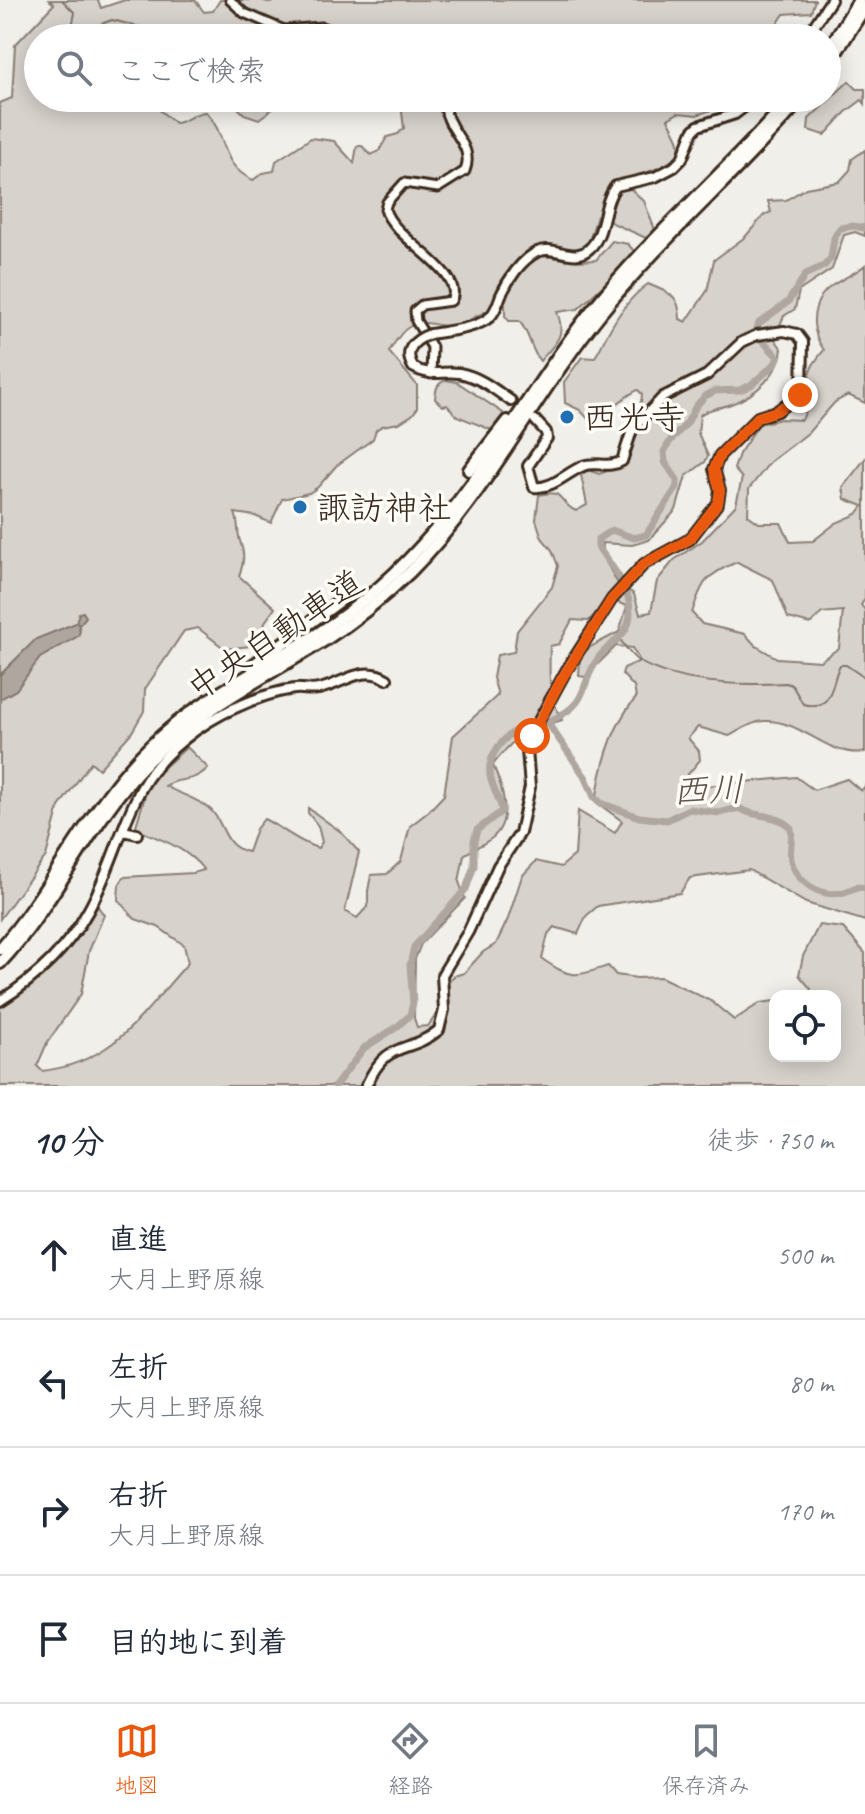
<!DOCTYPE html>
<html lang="ja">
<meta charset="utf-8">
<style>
body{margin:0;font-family:Caveat,"Klee One",sans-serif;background:#f6f6f7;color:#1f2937}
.controls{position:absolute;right:24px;bottom:24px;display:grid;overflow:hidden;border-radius:16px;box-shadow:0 4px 20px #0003}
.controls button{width:72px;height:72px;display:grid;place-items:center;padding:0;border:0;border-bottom:2px solid #e0e1e3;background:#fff;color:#1f2937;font:40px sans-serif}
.stop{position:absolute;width:24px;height:24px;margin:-18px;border:6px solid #ea580c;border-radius:50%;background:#fff}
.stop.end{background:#ea580c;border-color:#fff;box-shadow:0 2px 8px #0008}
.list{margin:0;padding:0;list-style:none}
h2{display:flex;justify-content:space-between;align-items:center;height:104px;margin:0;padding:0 32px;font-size:34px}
h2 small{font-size:26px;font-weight:400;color:#747a83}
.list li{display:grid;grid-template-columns:52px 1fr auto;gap:24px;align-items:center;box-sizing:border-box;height:128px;padding:0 32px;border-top:2px solid #e0e1e3}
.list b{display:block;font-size:30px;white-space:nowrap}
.list p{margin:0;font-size:26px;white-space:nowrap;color:#747a83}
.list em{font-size:26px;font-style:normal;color:#747a83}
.icon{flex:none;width:44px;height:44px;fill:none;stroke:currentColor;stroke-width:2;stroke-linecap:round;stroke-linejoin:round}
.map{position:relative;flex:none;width:865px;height:1086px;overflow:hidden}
.search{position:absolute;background:#fff;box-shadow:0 4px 20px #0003;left:24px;right:24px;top:24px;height:88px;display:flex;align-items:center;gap:20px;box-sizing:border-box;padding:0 28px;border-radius:44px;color:#747a83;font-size:30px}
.sheet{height:616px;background:#fff}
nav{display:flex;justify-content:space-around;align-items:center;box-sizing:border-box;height:112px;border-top:2px solid #e0e1e3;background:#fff;font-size:22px;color:#747a83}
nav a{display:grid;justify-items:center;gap:4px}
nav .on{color:#ea580c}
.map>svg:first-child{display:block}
.green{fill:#d7d2cc;stroke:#897e75;stroke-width:2;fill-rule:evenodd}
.water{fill:#aea69f;stroke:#80746b;stroke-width:2}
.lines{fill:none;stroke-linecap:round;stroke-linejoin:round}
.stream{stroke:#80746b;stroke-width:2}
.river{stroke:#aea69f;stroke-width:7}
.secondary-casing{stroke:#3b2a1e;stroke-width:13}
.primary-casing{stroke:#3b2a1e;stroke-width:14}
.motorway-casing{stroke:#3b2a1e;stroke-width:16}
.secondary{stroke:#fdfcf7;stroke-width:7}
.primary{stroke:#fdfcf7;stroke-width:8}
.motorway{stroke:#fdfcf7;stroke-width:10}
.primary-bridge-casing{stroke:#3b2a1e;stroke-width:14;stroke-linecap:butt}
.primary-bridge{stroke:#fdfcf7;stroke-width:8}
.route{stroke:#ea580c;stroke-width:10}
.poi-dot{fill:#1f6fb2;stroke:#fdfcf7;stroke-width:3}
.labels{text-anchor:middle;stroke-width:7;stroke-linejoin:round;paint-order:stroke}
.poi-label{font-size:34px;fill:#3b2a1e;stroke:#fdfcf7;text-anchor:start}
.street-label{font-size:34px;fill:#3b2a1e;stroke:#fdfcf7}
.water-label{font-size:36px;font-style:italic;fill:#63554b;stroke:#fdfcf7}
</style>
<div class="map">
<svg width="865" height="1086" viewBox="0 0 865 1086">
<rect width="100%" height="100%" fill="#f1efea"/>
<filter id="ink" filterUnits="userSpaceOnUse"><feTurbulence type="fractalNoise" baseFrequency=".0125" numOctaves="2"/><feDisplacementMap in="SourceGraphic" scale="16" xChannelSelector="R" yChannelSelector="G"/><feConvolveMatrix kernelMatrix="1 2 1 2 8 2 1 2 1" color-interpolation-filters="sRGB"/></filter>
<g filter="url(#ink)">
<g class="green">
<path d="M49 0H98L101 8 125 0H195L204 12 213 11 220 0H261L271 3 276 0H815L811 12 784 14 778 23 789 38H488L474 30 450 38H38V98H145L175 123C188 122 193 112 206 112 229 137 219 165 253 180L263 173 274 171 276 161 311 138 334 141 354 163 357 146H362L371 155 379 151 387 137 398 134 404 128 401 105 384 106 372 98H447L453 103 460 98H712L716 106 715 109 697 115 678 113 668 119C673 129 681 139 679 150 676 167 635 175 621 180L644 201 655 230 646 238 597 216 589 241 579 249 577 261 596 260 612 241 628 244 634 251 624 266 578 309 557 312C567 337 555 343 540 361 530 349 530 333 519 321H509L505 316V305C485 307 469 326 446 326 432 325 423 319 409 327 400 332 394 344 389 352L417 385V409L412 415 399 423 382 426 376 430 373 439 336 466 318 487 309 493 282 499 271 523 255 516 235 513C239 523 237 532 240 541 245 555 244 562 239 576L275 608 265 622 262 637 250 646 225 649 198 628 184 631 145 689 144 711 132 732 99 769 91 762 59 807 46 856 0 919V103L12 98 15 45 54 4Z"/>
<polygon points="849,81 857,89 865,89 865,104 862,100 846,112 825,135 808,130 809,119"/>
<polygon points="228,98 287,98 259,119 244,114"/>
<path d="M865 150V236L855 232 844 235 832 269 799 291 795 309 784 316 774 338 782 349C780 373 755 396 731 404 721 408 709 408 700 415L698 433 708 456 705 462 686 476 676 510 649 540 632 545 602 543 605 560 617 582 634 594 640 614 651 612 657 581 674 560 702 541 736 505 742 478 734 469 739 454 759 424 781 419 802 420C813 399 803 386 812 367 815 361 820 355 824 350 812 334 810 313 822 295 831 282 853 276 865 265V403L848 395 835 402 808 433 770 462 749 489 748 515 759 523H781L790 542 813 541 836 523 857 514 863 506 845 499 843 487 865 459V599L861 605 865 610V752C827 758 802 719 764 721 753 721 739 731 729 736L698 727 688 738 699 751 700 760 685 778 694 787 796 777 814 790 847 779 861 791 865 786V921L806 903 749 870 690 878 680 893 598 906 586 916 578 934 554 927 548 934 542 959C572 979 574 977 608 966L616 975 637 978 661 977 711 1001 734 1020 760 1003 775 1001V1056H835V996H807L811 989 799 975 803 956 819 925 843 928 865 953V1086H0V1007C45 975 68 952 96 904L104 915 89 951 81 994 47 1043 37 1066 42 1071C116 1062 142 1013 188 963L184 945 158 927 135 919 118 900 119 885 124 877 193 873 204 870C186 847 160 839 135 829L150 780 187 747 208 768C192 784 181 776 165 786 179 794 200 799 211 810 225 824 223 847 248 852L256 829 264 819C283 828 299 843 318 848L322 842 318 826 308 813V808L341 832 359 852 345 911 357 918 368 906V891L371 875 387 874 401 861 410 826 428 812 444 795 453 736 498 695 493 678 497 655 514 652 517 631 552 587 558 566 552 550 542 538 536 520 539 495C565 488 557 502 576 511L587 505 581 475 588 470 599 474 627 464C611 423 640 429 642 394L638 390C627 394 604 415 592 423L580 410 565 403 564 382 582 357 594 358C600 351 602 343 607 335 617 316 631 296 648 284 670 294 679 293 680 319L686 322 707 291 714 260 745 237 764 215 771 212 768 201 786 200 806 188 839 182 850 170 852 159ZM737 562 773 580 788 618 810 624 822 613 843 611 839 648 820 661 777 658 756 646 745 634 702 624 692 613C702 581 706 575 737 562ZM608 599 627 606 619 632 590 647 580 657 579 676 585 677 616 646 632 648 640 661 624 668 622 674 634 687 636 698C612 725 601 767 596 802L622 821 615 833 578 811 575 855 561 867 536 861 522 876 508 919 496 944 483 952 464 973 454 976 444 986 438 1012 428 1026 417 1027 414 1018 415 959 421 944 465 898 459 882 464 855C473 849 484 844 492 838 514 820 502 786 493 765 517 733 526 731 562 720 548 697 549 672 550 646L559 644 572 620 589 621Z"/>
<path d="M446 380 457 382 503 413 501 421 494 431 457 416 447 405 443 406 435 399C436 389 436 384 446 380Z"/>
</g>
<polygon class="water" points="83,612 86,617 80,624 78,623 80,631 78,636 40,658 16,690 0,699 0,675 36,639 76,623 79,613"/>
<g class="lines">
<g class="stream">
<polyline points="62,0 75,13 71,31 74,38"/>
<polyline points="87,38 101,24 112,20 148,29 180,29 207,38"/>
<path d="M619 638C625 646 631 657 640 662 679 684 741 686 786 683L792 685 803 704C835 712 830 683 840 665H846L865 678"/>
</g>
<g class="river">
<path d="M547 722 586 778 594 797 601 803 639 817 667 820 689 809 719 813 739 808C756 819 773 811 791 828 793 838 789 850 791 860 796 882 819 897 841 893 850 891 855 885 865 888"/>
<path d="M335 1086 364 1048 397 1027 410 1015 413 1003 410 965 414 947 466 889 474 866V841L477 830 502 811C501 802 496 795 493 786 482 759 500 740 522 726 534 727 542 725 552 720 592 701 578 686 599 657 611 642 630 635 630 613 630 585 612 568 598 547V539L612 530 634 538 646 535 677 487V480L665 462 664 452 670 441 687 423 696 406 705 396 715 391 740 390 751 385 775 364 778 357 761 339 756 329 759 323 788 302 806 274 824 266 831 258 834 238 840 228 853 226 865 228"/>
</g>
<g class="secondary-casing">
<g id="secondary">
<polyline points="230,0 244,13 284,30 321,27 327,29 333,38"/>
<path d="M431 374 432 347 416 321 415 311 422 305 451 301C468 273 392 239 385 209L387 202 404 183 438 188 465 171C475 145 448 132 445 108L454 98"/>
</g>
</g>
<g class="primary-casing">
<g id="primary">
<polyline points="806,38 831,0"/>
<path d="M430 334C447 331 476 329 490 317 496 311 498 303 501 295 508 280 521 260 537 252 554 244 574 264 590 248 606 233 602 203 616 186L655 177 674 167 682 159 693 131 698 126 735 114 756 98"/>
<path d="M413 367C428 377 442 371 459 373 480 377 494 389 511 401"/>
<polyline points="123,831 137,834"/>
<path d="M0 1001C36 978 67 949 88 911 110 872 120 828 141 789 160 754 201 722 237 707 255 699 275 691 295 689 303 688 310 691 319 689 343 684 362 664 387 679"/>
<path d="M366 1086C388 1037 407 1056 439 1030L444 1010 442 975 468 932 498 866 520 833 530 787 527 750 537 724 566 671 612 599 644 564 690 539 718 503 720 490 714 469 720 455 758 417 777 411 802 392 803 342 797 334 784 331 757 335 742 342 707 375 663 397 632 430 622 461C609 469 596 461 583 466 566 473 553 489 534 487L528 466 547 438 546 432 535 420"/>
</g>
</g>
<g class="motorway-casing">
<g id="motorway">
<polyline points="827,52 859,0"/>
<polyline points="827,67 865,7"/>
<polyline points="469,470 507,421"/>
<polyline points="252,666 341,600"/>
<path d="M0 949C58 882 92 798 160 737 202 699 253 674 301 644 346 617 387 584 422 545 488 473 532 385 592 310 653 234 728 171 791 98"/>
<path d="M0 963C57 902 88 823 146 763 197 710 263 679 325 640 355 621 384 597 410 572 486 496 533 397 600 314 662 237 738 173 802 98"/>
</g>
</g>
<use href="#secondary" class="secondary"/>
<use href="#primary" class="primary"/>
<use href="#motorway" class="motorway"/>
<g class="primary-bridge-casing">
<path id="primary-bridge" d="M413 367C403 350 414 340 430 334"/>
</g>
<use href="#primary-bridge" class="primary-bridge"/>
</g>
</g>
<g class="lines" filter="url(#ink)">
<polyline class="route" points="532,736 561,680 612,599 644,564 690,539 718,503 720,490 714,469 720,455 758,417 777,411 800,395"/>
</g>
<g class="poi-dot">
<circle cx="567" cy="417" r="8"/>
<circle cx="300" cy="507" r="8"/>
</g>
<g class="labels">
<g class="poi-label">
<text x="583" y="429">西光寺</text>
<text x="316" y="519">諏訪神社</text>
</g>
<g class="street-label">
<text transform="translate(275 634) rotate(-34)" y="12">中央自動車道</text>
</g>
<g class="water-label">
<text transform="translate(708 789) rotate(-2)" y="13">西川</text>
</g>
</g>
</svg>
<div class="controls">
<button><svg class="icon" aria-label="locate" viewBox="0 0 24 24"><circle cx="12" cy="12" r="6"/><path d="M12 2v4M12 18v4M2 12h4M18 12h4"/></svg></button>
</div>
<div class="stop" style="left:532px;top:736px"></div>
<div class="stop end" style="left:800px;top:395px"></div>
<div class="search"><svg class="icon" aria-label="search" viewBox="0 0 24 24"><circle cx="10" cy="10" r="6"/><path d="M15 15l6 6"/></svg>ここで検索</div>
</div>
<section class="sheet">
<h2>10 分<small>徒歩 · 750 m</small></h2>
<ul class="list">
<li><svg class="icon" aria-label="ahead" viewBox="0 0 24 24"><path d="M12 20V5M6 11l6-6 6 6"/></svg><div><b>直進</b><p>大月上野原線</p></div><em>500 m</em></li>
<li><svg class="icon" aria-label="left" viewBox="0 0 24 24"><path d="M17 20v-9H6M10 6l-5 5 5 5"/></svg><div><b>左折</b><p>大月上野原線</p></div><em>80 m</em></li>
<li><svg class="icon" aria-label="right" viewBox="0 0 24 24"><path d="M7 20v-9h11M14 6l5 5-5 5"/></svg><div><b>右折</b><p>大月上野原線</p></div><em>170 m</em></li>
<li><svg class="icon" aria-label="arrive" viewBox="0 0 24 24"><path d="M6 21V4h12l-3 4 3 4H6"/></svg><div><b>目的地に到着</b></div></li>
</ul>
</section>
<nav>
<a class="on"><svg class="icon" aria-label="map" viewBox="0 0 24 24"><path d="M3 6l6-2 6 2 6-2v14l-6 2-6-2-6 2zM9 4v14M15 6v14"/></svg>地図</a>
<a><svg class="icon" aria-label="directions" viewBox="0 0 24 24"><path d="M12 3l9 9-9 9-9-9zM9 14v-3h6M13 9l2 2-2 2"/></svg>経路</a>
<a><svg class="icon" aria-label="saved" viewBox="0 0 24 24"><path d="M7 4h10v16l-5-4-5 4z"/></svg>保存済み</a>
</nav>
